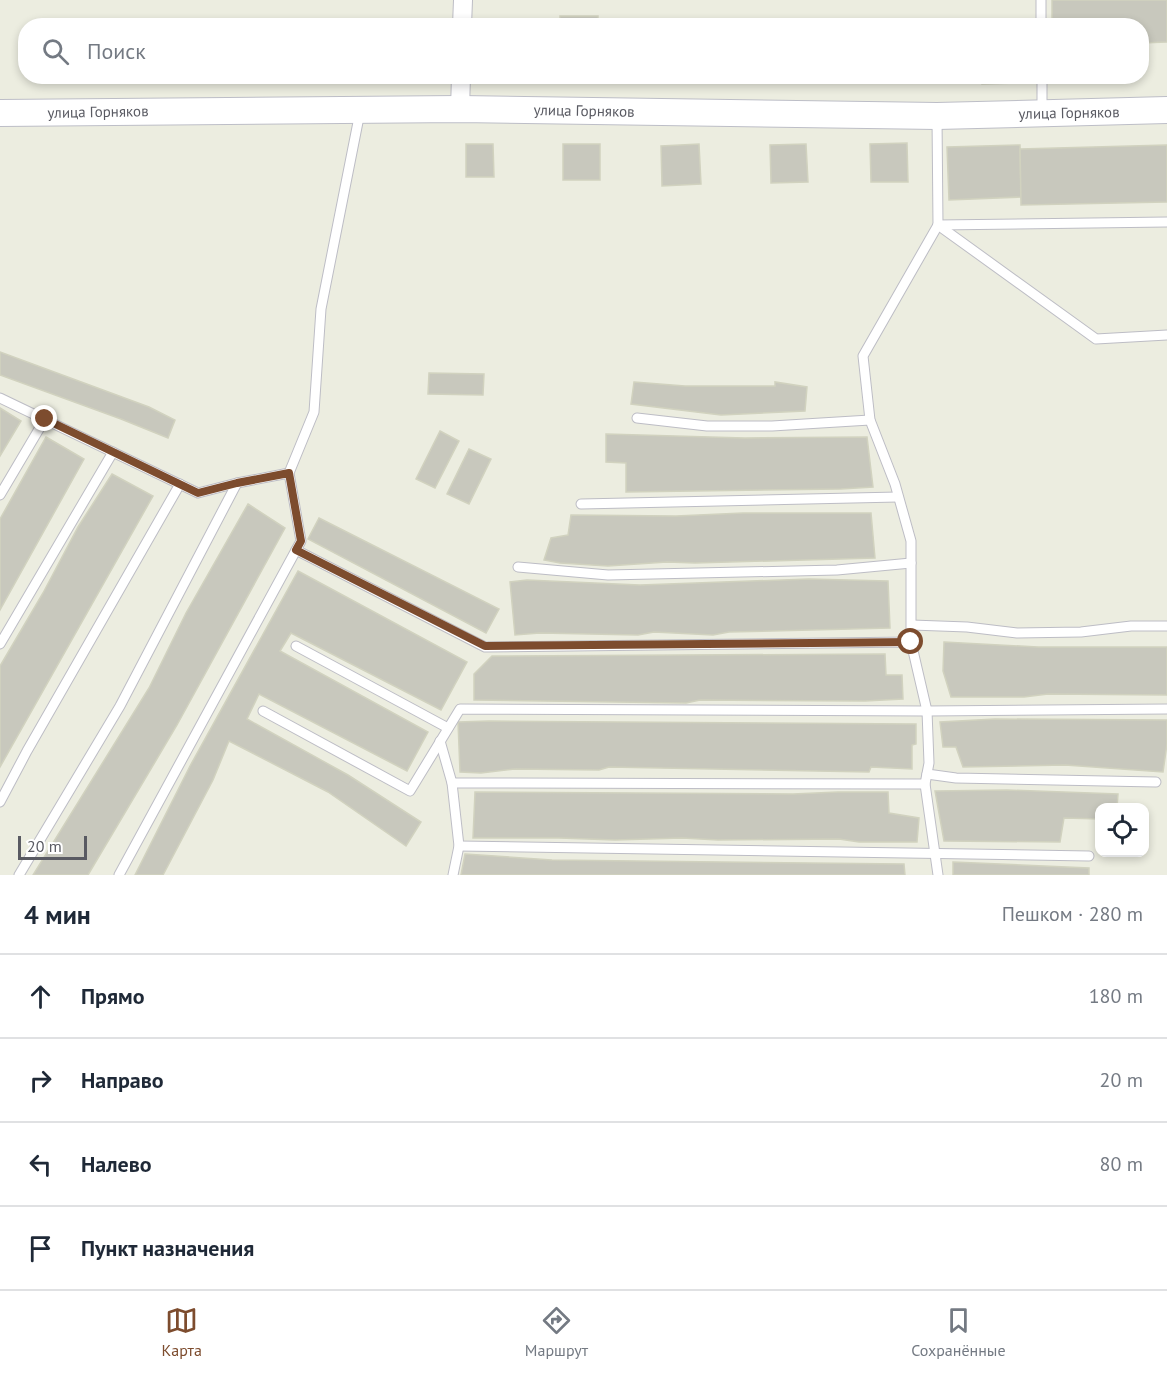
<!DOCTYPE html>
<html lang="ru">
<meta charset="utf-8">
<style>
body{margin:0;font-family:"PT Sans",sans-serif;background:#f2f2f3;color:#1f2937}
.controls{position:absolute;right:18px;bottom:18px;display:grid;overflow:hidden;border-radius:12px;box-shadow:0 3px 9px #0003}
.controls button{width:54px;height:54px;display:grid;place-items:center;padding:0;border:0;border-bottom:2px solid #e0e1e3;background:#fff;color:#1f2937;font:30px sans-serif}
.scale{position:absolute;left:18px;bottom:15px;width:69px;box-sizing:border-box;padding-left:6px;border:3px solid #595a62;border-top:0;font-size:16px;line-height:21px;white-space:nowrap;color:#595a62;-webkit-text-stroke:4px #fff;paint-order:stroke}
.stop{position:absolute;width:18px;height:18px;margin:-14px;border:4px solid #7d4c2e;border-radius:50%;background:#fff}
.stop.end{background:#7d4c2e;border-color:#fff;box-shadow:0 2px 6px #0008}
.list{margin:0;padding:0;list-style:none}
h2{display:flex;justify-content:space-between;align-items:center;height:78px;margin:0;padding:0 24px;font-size:26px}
h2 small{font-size:20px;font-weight:400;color:#747a83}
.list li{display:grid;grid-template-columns:39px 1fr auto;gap:18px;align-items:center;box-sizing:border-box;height:84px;padding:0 24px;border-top:2px solid #e0e1e3}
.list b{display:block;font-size:22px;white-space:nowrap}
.list em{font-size:20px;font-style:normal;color:#747a83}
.icon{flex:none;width:33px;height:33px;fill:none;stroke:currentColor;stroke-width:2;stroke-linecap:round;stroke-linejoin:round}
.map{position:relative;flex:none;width:1167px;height:875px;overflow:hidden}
.search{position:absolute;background:#fff;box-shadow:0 3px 9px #0003;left:18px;right:18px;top:18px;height:66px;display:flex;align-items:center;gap:15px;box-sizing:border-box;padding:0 21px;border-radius:24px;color:#747a83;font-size:22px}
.sheet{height:414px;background:#fff}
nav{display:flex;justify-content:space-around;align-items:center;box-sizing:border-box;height:84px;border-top:2px solid #e0e1e3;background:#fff;font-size:16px;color:#747a83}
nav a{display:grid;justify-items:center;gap:3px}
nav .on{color:#7d4c2e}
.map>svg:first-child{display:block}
.building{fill:#c8c8bd;stroke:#d1d2bf;stroke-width:1.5}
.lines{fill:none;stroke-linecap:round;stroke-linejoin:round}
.lane-casing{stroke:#bdbdc5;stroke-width:11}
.street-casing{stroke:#bdbdc5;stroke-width:20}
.secondary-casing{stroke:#bdbec7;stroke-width:28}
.lane{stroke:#fff;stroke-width:9}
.street{stroke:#fff;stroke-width:18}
.secondary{stroke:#fff;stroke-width:26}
.route{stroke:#7d4c2e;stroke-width:8}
.labels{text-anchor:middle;stroke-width:4.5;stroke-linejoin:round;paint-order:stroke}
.street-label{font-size:15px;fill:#595a62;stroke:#fff}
</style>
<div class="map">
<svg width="1167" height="875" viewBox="0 0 1167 875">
<rect width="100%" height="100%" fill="#ecede0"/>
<g class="building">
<polygon points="1052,0 1167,0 1167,42 1142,43 1142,26 1052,26"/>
<rect x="560" y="16" width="38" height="10"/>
<polygon points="659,76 696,76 695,80 659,80"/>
<polygon points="776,76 812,76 812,80 776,81"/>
<rect x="874" y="76" width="37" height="6"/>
<polygon points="982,76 1017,76 1017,83 982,84"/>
<polygon points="907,143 908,182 871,182 870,144"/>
<polygon points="466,144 493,144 494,177 466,177"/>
<rect x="563" y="144" width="37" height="36"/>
<polygon points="699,144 701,184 662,186 661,146"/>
<polygon points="806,144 808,182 771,183 770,145"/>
<polygon points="1020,145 1021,197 949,200 947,147"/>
<polygon points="1167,145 1167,202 1021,205 1020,149"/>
<polygon points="0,352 149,407 175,420 168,438 121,419 0,375"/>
<polygon points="429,373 484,374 483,395 428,394"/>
<polygon points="634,382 685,386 775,386 775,382 807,387 805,411 721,415 631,404"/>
<polygon points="0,408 21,421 0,456"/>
<polygon points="440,431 459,441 435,488 416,479"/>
<polygon points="606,434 745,438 867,437 873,487 841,489 626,492 626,463 606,462"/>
<polygon points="46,437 84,459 0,610 0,519"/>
<polygon points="469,449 491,459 469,504 447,494"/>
<polygon points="112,474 153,496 0,767 0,666 43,593 78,527"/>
<polygon points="248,504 285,528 177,725 88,875 33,875 149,688 186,613"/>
<polygon points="743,513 871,513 875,558 695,563 667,562 608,566 560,563 544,560 551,538 568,535 571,515 676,516"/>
<polygon points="319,518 499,609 486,633 308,539"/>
<polygon points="298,571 467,662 441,710 291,633 280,651 428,732 407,771 259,694 247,719 348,775 421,822 406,846 328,792 229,741 213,780 163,875 135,875 190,766"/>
<polygon points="809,579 888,581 890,628 729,632 713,635 654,632 638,635 540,633 515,635 510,582 527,580 640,585"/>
<polygon points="944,642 1038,647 1167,647 1167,695 1048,694 1024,697 951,697 943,671"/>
<polygon points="885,654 886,675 902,675 903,699 865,701 700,700 686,703 474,700 474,674 492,656"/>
<polygon points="995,719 1167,720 1167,744 1163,772 1065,765 963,767 956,747 943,747 940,722"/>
<polygon points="489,721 916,724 916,744 912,745 912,769 871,767 869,772 609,767 599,770 515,769 481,773 460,772 458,722"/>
<polygon points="1007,790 1118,794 1117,808 1100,808 1100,819 1064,818 1060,842 944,841 935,791"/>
<polygon points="475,792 793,794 838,792 888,792 889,813 919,818 917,842 859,842 839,839 718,840 682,838 615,840 559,838 473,838"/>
<polygon points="465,854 552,860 904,864 905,875 461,875"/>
<polygon points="953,862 1089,868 1089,875 953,875"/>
</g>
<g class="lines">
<g class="lane-casing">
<g id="lane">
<polyline points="1041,0 1041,26"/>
<polyline points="1042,76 1042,112"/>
<polyline points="938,225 1096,339 1167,335"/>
<polyline points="938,225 1167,222"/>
<polyline points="0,398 198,493 237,483 289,473"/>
<polyline points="637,418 707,426 772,426 870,420"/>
<polyline points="0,495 45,419"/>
<polyline points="581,504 898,497"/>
<polyline points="296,550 485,647 911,642 927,711 929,763 925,784 938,875"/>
<polyline points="518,567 608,575 837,570 911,563"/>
<polyline points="912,625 967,627 1017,633 1081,632 1131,626 1167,626"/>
<polyline points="911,642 911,541 895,484 870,420 863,356 938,225 937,118"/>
<polyline points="0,644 113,452"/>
<polyline points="296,646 448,728"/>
<polyline points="263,711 410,791 460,709 927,711 1167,709"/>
<polyline points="440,741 452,783 459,846 453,875"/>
<polyline points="927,774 956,778 1156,782"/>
<polyline points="452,783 925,784"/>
<polyline points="0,802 27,751 180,484"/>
<polyline points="459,846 1089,856"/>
<polyline points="19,875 120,706 237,483"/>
<polyline points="119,875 301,541 289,473 314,412 321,309 360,112"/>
</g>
</g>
<g class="street-casing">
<g id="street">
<polyline points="462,26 463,0"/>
<polyline points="460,109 461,76"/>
</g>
</g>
<g class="secondary-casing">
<polyline id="secondary" points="0,113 460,109 937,116 1167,110"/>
</g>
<use href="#lane" class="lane"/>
<use href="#street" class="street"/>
<use href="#secondary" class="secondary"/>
</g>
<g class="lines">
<polyline class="route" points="45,419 198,493 237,483 289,473 301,541 296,550 485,646 911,642"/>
</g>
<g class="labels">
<g class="street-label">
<text transform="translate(584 111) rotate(1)" y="5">улица Горняков</text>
<text transform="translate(98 112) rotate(-1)" y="5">улица Горняков</text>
<text transform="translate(1069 113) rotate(-1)" y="5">улица Горняков</text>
</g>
</g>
</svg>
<div class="controls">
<button><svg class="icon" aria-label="locate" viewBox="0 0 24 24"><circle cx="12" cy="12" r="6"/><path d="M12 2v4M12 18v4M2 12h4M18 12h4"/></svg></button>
</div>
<div class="scale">20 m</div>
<div class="stop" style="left:911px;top:642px"></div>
<div class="stop end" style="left:45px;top:419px"></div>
<div class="search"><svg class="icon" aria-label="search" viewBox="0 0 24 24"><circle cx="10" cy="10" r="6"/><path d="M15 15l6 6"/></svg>Поиск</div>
</div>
<section class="sheet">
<h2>4 мин<small>Пешком · 280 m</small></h2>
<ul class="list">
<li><svg class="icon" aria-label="ahead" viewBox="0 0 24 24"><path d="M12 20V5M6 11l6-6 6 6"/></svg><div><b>Прямо</b></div><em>180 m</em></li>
<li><svg class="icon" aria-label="right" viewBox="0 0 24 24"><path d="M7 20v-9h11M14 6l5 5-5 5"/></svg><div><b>Направо</b></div><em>20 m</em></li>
<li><svg class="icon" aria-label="left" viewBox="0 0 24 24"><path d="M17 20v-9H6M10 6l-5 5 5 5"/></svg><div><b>Налево</b></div><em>80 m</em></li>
<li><svg class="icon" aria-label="arrive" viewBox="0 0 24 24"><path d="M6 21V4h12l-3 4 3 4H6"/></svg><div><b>Пункт назначения</b></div></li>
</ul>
</section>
<nav>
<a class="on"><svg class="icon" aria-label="map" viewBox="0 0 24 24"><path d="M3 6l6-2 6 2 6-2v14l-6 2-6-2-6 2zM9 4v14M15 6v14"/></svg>Карта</a>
<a><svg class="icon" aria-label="directions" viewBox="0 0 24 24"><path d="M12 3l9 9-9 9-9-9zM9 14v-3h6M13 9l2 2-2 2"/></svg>Маршрут</a>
<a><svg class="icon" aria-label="saved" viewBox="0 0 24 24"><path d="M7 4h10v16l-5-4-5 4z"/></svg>Сохранённые</a>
</nav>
